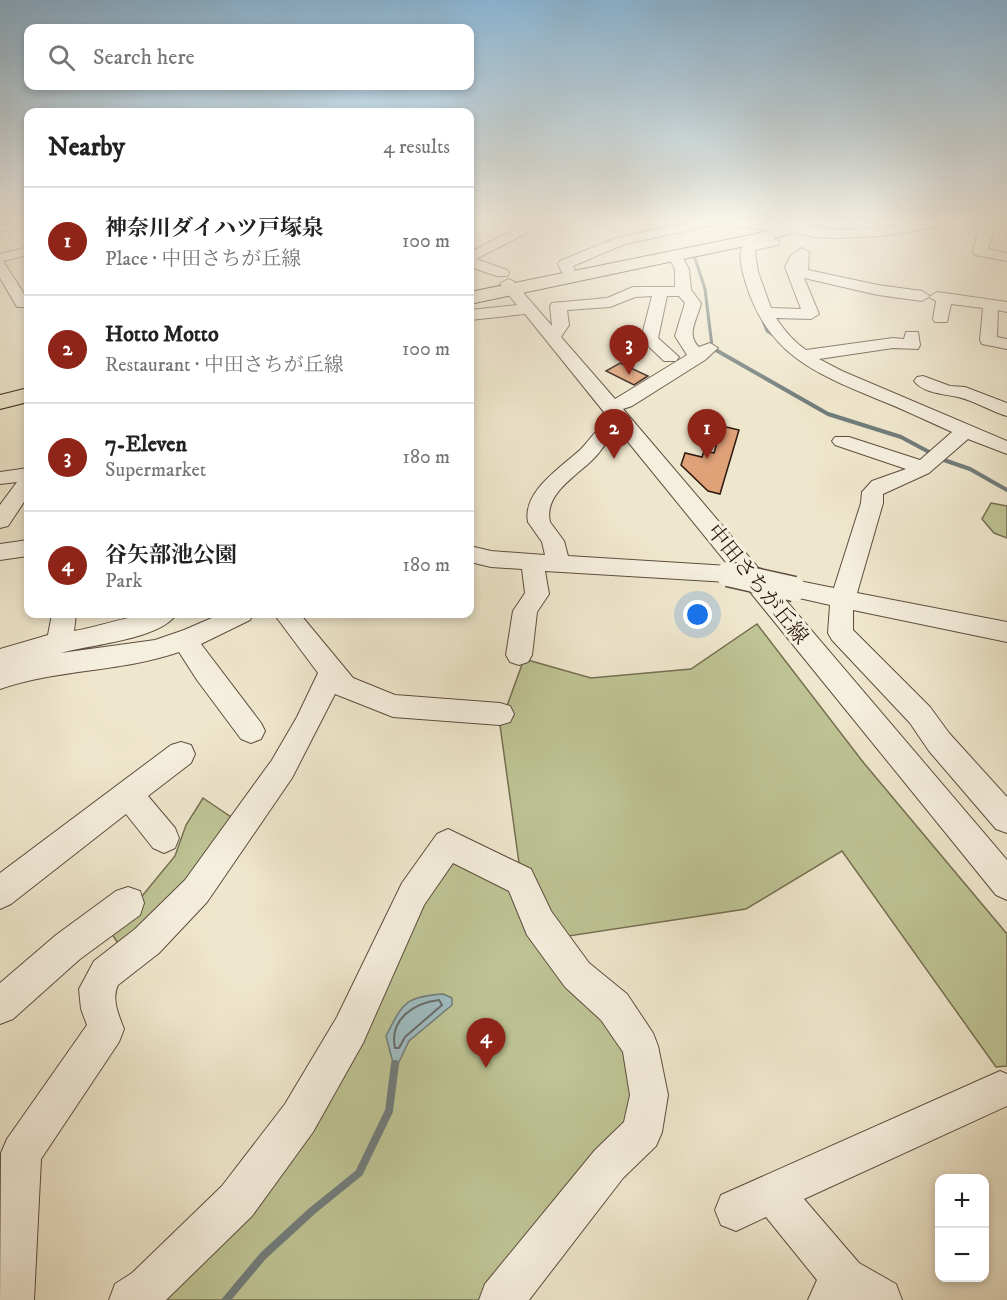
<!DOCTYPE html>
<meta charset="utf-8">
<style>
body{margin:0;font-family:"IM FELL DW Pica","Noto Serif JP",serif;background:#f6f6f6;color:#222}
.controls{position:absolute;right:18px;bottom:18px;display:grid;overflow:hidden;border-radius:12px;box-shadow:0 3px 9px #0003}
.controls button{width:54px;height:54px;display:grid;place-items:center;padding:0;border:0;border-bottom:2px solid #e0e0e0;background:#fff;color:#222;font:30px sans-serif}
.you{position:absolute;left:698px;top:615px;width:21px;height:21px;margin:-15px;border:4px solid #fff;border-radius:50%;background:#1a73e8;box-shadow:0 0 0 9px #1a73e833}
.badge{display:grid;place-items:center;width:39px;height:39px;border-radius:50%;background:#8f2418;color:#fff;font-size:20px;font-weight:700}
.pin{position:absolute;translate:-50% -50px;filter:drop-shadow(0 2px 3px #0008)}
.pin::after{content:'';position:absolute;top:32px;width:21px;height:18px;background:inherit;clip-path:polygon(0 0,100% 0,50% 100%)}
.list{margin:0;padding:0;list-style:none}
h2{display:flex;justify-content:space-between;align-items:center;height:78px;margin:0;padding:0 24px;font-size:26px}
h2 small{font-size:20px;font-weight:400;color:#767676}
.list li{display:grid;grid-template-columns:39px 1fr auto;gap:18px;align-items:center;box-sizing:border-box;height:108px;padding:0 24px;border-top:2px solid #e0e0e0}
.list b{display:block;font-size:22px;white-space:nowrap}
.list p{margin:0;font-size:20px;white-space:nowrap;color:#767676}
.list em{font-size:20px;font-style:normal;color:#767676}
.icon{flex:none;width:33px;height:33px;fill:none;stroke:currentColor;stroke-width:2;stroke-linecap:round;stroke-linejoin:round}
.map{position:relative;flex:none;width:1007px;height:1300px;overflow:hidden}
.search{position:absolute;background:#fff;box-shadow:0 3px 9px #0003;left:24px;top:24px;width:450px;height:66px;display:flex;align-items:center;gap:15px;box-sizing:border-box;padding:0 21px;border-radius:12px;color:#767676;font-size:22px}
.panel{position:absolute;background:#fff;box-shadow:0 3px 9px #0003;left:24px;top:108px;width:450px;height:510px;border-radius:12px}
.map>svg:first-child{display:block}
.green{fill:#bec494;stroke:#766f52;stroke-width:1.5}
.water{fill:#9fbdc2;stroke:#717c7b;stroke-width:1.5}
.lines{fill:none;stroke-linecap:round;stroke-linejoin:round}
.shore{stroke:#666c69;stroke-width:2}
.stream-far2{stroke:#717c7b;stroke-width:3}
.stream-far1{stroke:#717c7b;stroke-width:4}
.stream{stroke:#717c7b;stroke-width:8}
.building{fill:#dfa178;stroke:#2d1a10;stroke-width:1.5}
.minor-casing{stroke:#5e4d3f;stroke-width:2}
.major-casing{stroke:#2d1a10;stroke-width:2}
.minor{fill:#f5efde;fill-rule:evenodd}
.major{fill:#efe7cd;fill-rule:evenodd}
.minor-bridge-casing{stroke:#5e4d3f;stroke-width:27;stroke-linecap:butt}
.minor-bridge{stroke:#f5efde;stroke-width:24}
.labels{text-anchor:middle;stroke-width:6;stroke-linejoin:round;paint-order:stroke}
.street-label{font-size:21px;fill:#2d1a10;stroke:#f5efde}
</style>
<div class="map">
<svg width="1007" height="1300" viewBox="0 0 1007 1300">
<rect width="100%" height="100%" fill="#efe7cd"/>
<filter id="stains"><feTurbulence type="fractalNoise" baseFrequency=".00333" numOctaves="4"/><feColorMatrix values="0 0 0 0 .2 0 0 0 0 .09 0 0 0 0 .02 0 0 0 .5 -.17"/></filter>
<radialGradient id="worn" r=".72"><stop offset=".6" stop-color="#630" stop-opacity="0"/><stop offset="1" stop-color="#630" stop-opacity=".3"/></radialGradient>
<g class="green">
<polygon points="991,503 1007,506 1007,538 994,533 982,519"/>
<polygon points="757,624 863,762 1007,934 1007,1066 996,1067 842,851 746,909 562,937 519,863 500,725 524,659 591,678 691,669"/>
<polygon points="203,798 234,819 194,879 123,951 106,925 138,901 175,856 186,825"/>
<polygon points="449,853 510,885 627,1051 639,1120 488,1300 140,1300 241,1214"/>
</g>
<path class="water" d="M443 994 452 998V1005L409 1041 398 1064 393 1063 386 1036C403 1003 404 997 443 994Z"/>
<g class="lines">
<path class="shore" d="M439 1000 442 1005 405 1037 399 1048H395C389 1019 414 1003 439 1000Z"/>
<g class="stream-far2">
<polyline points="695,258 705,289 712,346"/>
<polyline points="760,314 767,331 773,335"/>
</g>
<polyline class="stream-far1" points="711,345 714,349 828,414 901,437 944,460 970,469 1007,490"/>
<polyline class="stream" points="226,1300 263,1256 312,1211 359,1173 389,1111 395,1064"/>
</g>
<g class="building">
<polygon points="620,363 648,376 634,385 606,371"/>
<polygon points="722,426 739,430 720,494 708,491 681,465 685,453 702,457 704,451 714,453"/>
</g>
<g class="lines">
<g class="minor-casing">
<g id="minor">
<polygon points="20,220 28,220 28,226 0,232 0,224"/>
<polygon points="535,220 552,220 476,259 507,270 509,273 507,276 497,276 470,267 470,252"/>
<path d="M701 220C719 220 774 216 786 227L779 231 714 225 625 244 573 266 575 271 573 274H563L558 264 560 261 616 238Z"/>
<path d="M932 220H1004L995 226 988 249 1007 253V261L975 255 973 252 977 235 982 228 954 224 881 236 836 238 814 237 788 231 786 228 793 224C839 235 885 227 932 220Z"/>
<path d="M773 238 780 242 778 245 755 250V252L758 272 771 308 801 309 785 267 791 255 802 248 809 252 808 270 878 285 922 291 930 296 922 301 878 295 804 278 819 314 811 319 776 318C784 330 794 342 806 350L893 338 904 339 906 332H918L920 345 918 349 893 348 819 359 842 371 1007 441V454L968 439 929 473 883 494V503L857 593 1007 622V642L853 610V630L930 707 949 733 1007 797V833L996 829 929 751 910 723 832 640 828 633 830 605 786 595 782 589 786 583 794 580 834 588 861 503 862 492 872 481 906 469 835 445 832 441 835 437H849L920 460 952 432C927 421 903 409 877 399 814 373 768 354 746 284 743 272 737 256 743 244Z"/>
<polygon points="28,247 28,255 3,261 28,300 28,307 17,307 0,278 0,254"/>
<path d="M675 252 680 253 689 269 691 290 701 303C698 319 685 334 699 347L710 343 718 348 705 360 632 406 623 409 1007 860V900L996 895 738 577 728 582 545 571 549 594 537 612 532 655 528 662 519 665 510 662 506 655 513 611 525 593 522 569 491 567 470 562V546L491 551 545 555 542 542 528 522C522 491 562 467 581 449 592 438 596 427 612 422L525 314 470 320V310L517 305 500 284 508 279 513 281 552 326 550 306 552 303 607 298 633 287H675V269L668 256ZM652 296 641 339 664 361H676L679 357 658 338 667 296H679L685 303 675 336 687 355 615 399 561 337 569 325 567 310 610 307 635 297ZM620 432 729 566 568 556 564 541 550 522C543 492 581 474 597 455 605 446 608 437 620 432Z"/>
<polygon points="937,292 1007,302 1007,312 998,310 997,337 1007,339 1007,349 982,344 980,340 983,308 951,304 947,322 935,322 933,319 936,301 929,297"/>
<path d="M923 376 950 386 965 387 1007 403V416C990 411 975 401 958 397 944 394 923 393 914 381L917 377Z"/>
<polygon points="28,468 28,496 8,526 0,528 0,505 17,482 0,484 0,472"/>
<polygon points="28,540 28,556 0,560 0,544"/>
<path d="M52 614H76L74 631C108 625 142 610 176 614 162 639 88 645 61 653L155 640 184 630 221 614H253L250 620 201 644 261 723 265 731 261 739 251 743 241 739 197 680 179 652C121 672 58 669 0 689V649L48 635Z"/>
<path d="M274 614H300L353 678 395 695 500 703 510 706 514 714 510 722 500 725 393 717 335 694 292 778 207 902 159 953 118 985C111 999 119 1016 124 1029L119 1042 41 1159 34 1300H0L1 1153 7 1139 87 1025 81 1009 79 989 94 961 135 929 185 880 272 760 297 717 318 673Z"/>
<polygon points="181,742 191,745 195,754 191,763 148,796 175,828 179,838 175,848 164,853 153,848 126,814 11,904 0,909 0,873 171,745"/>
<polygon points="448,829 531,869 551,911 589,963 627,994 653,1033 658,1046 668,1095 662,1132 656,1146 623,1178 529,1300 479,1300 485,1284 595,1150 624,1122 630,1095 623,1052 601,1020 565,987 527,935 509,891 453,863 424,905 363,1043 313,1132 252,1216 166,1300 109,1300 115,1284 132,1273 222,1186 285,1104 337,1017 402,883 437,834"/>
<polygon points="128,887 140,891 144,903 140,915 80,959 13,1019 0,1024 0,983 56,935 116,891"/>
<polygon points="1000,1071 1007,1074 1007,1106 804,1199 859,1263 896,1284 902,1300 808,1300 817,1280 766,1217 736,1231 721,1225 715,1210 721,1195"/>
</g>
</g>
<g class="major-casing">
<g id="major">
<polygon points="801,220 825,220 823,223 759,243 470,304 470,292 756,234"/>
<polygon points="28,388 28,402 0,409 0,395"/>
</g>
</g>
<use href="#minor" class="minor"/>
<use href="#major" class="major"/>
<g class="minor-bridge-casing">
<polyline id="minor-bridge" points="728,574 794,589"/>
</g>
<use href="#minor-bridge" class="minor-bridge"/>
</g>
<linearGradient id="sky" x2="0" y2="1"><stop stop-color="#8bb8d9"/><stop offset="0.55" stop-color="#f8f4e8"/><stop offset="1" stop-color="#f8f4e8" stop-opacity="0"/></linearGradient>
<rect width="1007" height="402" fill="url(#sky)"/>
<g class="labels">
<g class="street-label">
<text transform="translate(758 584) rotate(51)" y="7">中田さちが丘線</text>
</g>
</g>
<rect width="100%" height="100%" filter="url(#stains)"/>
<rect width="100%" height="100%" fill="url(#worn)"/>
</svg>
<div class="controls">
<button>+</button>
<button>−</button>
</div>
<div class="you"></div>
<div class="pin badge" style="left:707px;top:459px">1</div>
<div class="pin badge" style="left:614px;top:459px">2</div>
<div class="pin badge" style="left:629px;top:375px">3</div>
<div class="pin badge" style="left:486px;top:1068px">4</div>
<div class="search"><svg class="icon" aria-label="search" viewBox="0 0 24 24"><circle cx="10" cy="10" r="6"/><path d="M15 15l6 6"/></svg>Search here</div>
<section class="panel">
<h2>Nearby<small>4 results</small></h2>
<ul class="list">
<li><span class="badge">1</span><div><b>神奈川ダイハツ戸塚泉</b><p>Place · 中田さちが丘線</p></div><em>100 m</em></li>
<li><span class="badge">2</span><div><b>Hotto Motto</b><p>Restaurant · 中田さちが丘線</p></div><em>100 m</em></li>
<li><span class="badge">3</span><div><b>7-Eleven</b><p>Supermarket</p></div><em>180 m</em></li>
<li><span class="badge">4</span><div><b>谷矢部池公園</b><p>Park</p></div><em>180 m</em></li>
</ul>
</section>
</div>
